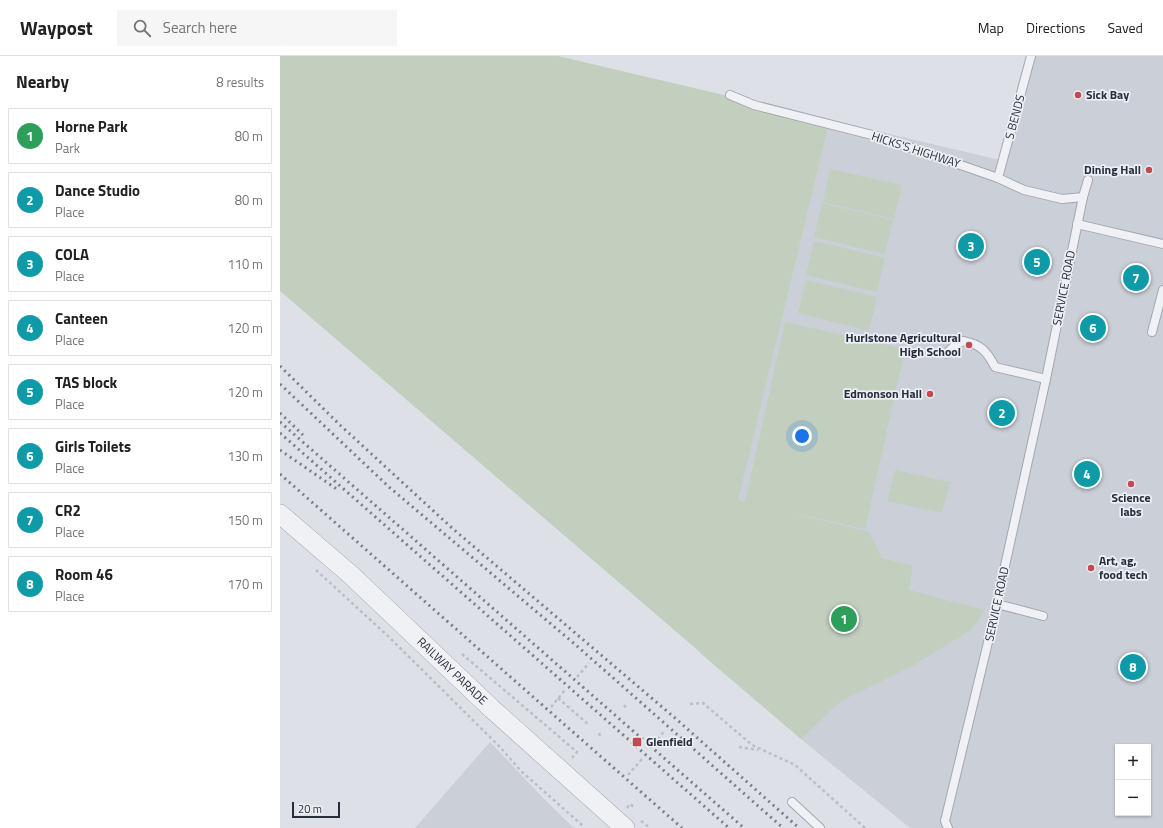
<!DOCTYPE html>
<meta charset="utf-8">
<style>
body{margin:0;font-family:"Titillium Web",sans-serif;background:#f6f6f6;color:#202124}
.controls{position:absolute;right:12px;bottom:12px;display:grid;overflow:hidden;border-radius:0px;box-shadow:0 1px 3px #0004}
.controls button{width:36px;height:36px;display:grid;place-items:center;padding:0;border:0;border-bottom:1px solid #e0e0e0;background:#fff;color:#202124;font:20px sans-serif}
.scale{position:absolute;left:12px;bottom:10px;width:48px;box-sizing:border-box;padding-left:4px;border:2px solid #282d3c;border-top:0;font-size:11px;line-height:14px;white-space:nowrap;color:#282d3c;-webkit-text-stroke:3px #eceff4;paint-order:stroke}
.you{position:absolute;left:522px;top:380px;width:14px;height:14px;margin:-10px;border:3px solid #fff;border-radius:50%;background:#1a73e8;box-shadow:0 0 0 6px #1a73e833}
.badge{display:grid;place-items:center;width:26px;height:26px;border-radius:50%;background:#111827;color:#fff;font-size:13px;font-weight:700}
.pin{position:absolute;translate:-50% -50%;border:2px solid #fff;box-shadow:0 1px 4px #0006}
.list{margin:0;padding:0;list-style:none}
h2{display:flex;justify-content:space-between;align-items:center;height:52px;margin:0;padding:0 16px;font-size:17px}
h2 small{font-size:13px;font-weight:400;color:#757577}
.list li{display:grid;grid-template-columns:26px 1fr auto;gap:12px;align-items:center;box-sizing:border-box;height:56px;margin:0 8px 8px;padding:0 8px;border:1px solid #e0e0e0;border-radius:0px}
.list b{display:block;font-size:15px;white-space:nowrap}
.list p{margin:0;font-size:13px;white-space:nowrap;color:#757577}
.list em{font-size:13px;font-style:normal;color:#757577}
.icon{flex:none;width:22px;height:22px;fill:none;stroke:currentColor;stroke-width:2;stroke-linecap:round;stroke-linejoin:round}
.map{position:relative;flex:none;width:883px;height:772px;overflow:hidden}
header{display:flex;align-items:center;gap:24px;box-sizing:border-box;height:56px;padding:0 20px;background:#fff;border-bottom:1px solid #e0e0e0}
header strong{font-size:19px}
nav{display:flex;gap:22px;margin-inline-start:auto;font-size:14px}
.search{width:280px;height:36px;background:#f6f6f6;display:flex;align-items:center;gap:10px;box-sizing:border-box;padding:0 14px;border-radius:0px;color:#757577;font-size:15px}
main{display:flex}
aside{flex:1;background:#fff}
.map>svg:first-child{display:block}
.built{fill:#cbcfd8;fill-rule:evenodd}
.green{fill:#c2cfbf}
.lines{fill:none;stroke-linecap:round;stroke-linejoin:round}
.service-casing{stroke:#a3a7b0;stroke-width:10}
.tertiary-casing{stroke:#a3a7b0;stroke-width:20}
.path{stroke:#bcbec5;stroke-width:2.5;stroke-dasharray:3 3;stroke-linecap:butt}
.service{stroke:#f0f1f5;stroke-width:8}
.tertiary{stroke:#f0f1f5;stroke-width:19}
.rail{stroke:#787e8e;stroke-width:3;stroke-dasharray:2 4;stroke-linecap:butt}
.poi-dot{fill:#c44951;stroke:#eceff4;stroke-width:1.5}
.labels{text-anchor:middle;stroke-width:3.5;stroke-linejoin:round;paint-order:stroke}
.poi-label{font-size:12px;font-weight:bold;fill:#282d3c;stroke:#eceff4;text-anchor:start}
.street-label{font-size:12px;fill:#282d3c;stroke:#eceff4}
</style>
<header>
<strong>Waypost</strong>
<div class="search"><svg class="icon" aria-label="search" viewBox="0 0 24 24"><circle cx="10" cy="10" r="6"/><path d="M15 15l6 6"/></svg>Search here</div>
<nav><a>Map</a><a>Directions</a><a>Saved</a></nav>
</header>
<main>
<aside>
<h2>Nearby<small>8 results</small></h2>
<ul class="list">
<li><span class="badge" style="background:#2e9e5b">1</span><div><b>Horne Park</b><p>Park</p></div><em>80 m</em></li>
<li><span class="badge" style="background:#0f9aa8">2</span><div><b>Dance Studio</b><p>Place</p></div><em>80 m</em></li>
<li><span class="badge" style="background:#0f9aa8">3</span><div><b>COLA</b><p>Place</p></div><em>110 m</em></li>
<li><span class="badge" style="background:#0f9aa8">4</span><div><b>Canteen</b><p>Place</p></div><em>120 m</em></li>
<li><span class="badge" style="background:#0f9aa8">5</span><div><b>TAS block</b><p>Place</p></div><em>120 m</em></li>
<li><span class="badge" style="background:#0f9aa8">6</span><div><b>Girls Toilets</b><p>Place</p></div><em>130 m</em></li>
<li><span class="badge" style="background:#0f9aa8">7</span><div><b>CR2</b><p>Place</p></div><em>150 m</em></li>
<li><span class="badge" style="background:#0f9aa8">8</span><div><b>Room 46</b><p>Place</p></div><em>170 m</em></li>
</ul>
</aside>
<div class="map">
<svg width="883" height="772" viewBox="0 0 883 772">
<rect width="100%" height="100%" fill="#dde0e6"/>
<g class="built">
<path d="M748 0H883V772H630L527 688 420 597 550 64 720 104ZM838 691H868V757H838Z"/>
<polygon points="210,686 267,746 294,772 135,772"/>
</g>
<g class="green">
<polygon points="0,0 278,0 550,64 458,444 465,446 505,266 625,293 585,473 504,455 589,476 602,502 633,510 629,534 705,554 692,573 636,608 561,645 521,683 0,235"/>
<polygon points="550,113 622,129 614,163 543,146"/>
<polygon points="542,147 613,164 605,198 534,181"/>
<polygon points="534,185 605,202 597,236 526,219"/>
<polygon points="526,224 597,241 589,275 518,257"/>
<polygon points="615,414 670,426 662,457 607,445"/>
</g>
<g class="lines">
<g class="service-casing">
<g id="service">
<polyline points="450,39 474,49 600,81 718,122 744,134 782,143 803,141 808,124"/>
<polyline points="718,122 751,0"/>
<polyline points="797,168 883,188"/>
<polyline points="872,276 883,234"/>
<path d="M666 298 674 290 683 285C700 288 707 295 715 311L766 323 710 578 665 765 668 772"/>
<polyline points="766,323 803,141"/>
<polyline points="717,548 763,560"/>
<polyline points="512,746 540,772"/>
</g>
</g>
<g class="tertiary-casing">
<g id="tertiary">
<path id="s1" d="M0 458 71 519 212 653 345 772"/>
</g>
</g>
<g class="path">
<polyline points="36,514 109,581 220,691 241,715 303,770 302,772"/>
<polyline points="182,598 297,696 292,702"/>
<polyline points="297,621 309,607"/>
<polyline points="278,642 309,669"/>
<polyline points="410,648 423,647 472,689 515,709 585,772"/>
<polyline points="344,649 346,652"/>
<polyline points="271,651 285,634"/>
<polyline points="319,677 320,680"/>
<polyline points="374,688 385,674"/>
<polyline points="459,691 478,694"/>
<polyline points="348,719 362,703"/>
<polyline points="347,752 350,748 354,751"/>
<polyline points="361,765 370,772"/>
</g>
<use href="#service" class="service"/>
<use href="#tertiary" class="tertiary"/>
<g class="rail">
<polyline points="0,310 60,369 172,472 395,662 519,772"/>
<polyline points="0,328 109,431 297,590 503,772"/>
<polyline points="0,357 23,379"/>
<polyline points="0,366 464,772"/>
<polyline points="0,377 449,772"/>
<polyline points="0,394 58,434"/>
<polyline points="0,418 402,772"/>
</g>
</g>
<g class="poi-dot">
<circle cx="798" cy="39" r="4"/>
<circle cx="869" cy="114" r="4"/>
<circle cx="689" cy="289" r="4"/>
<circle cx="650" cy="338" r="4"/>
<circle cx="851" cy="428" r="4"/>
<circle cx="811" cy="512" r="4"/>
<rect x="352" y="681" width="10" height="10" rx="2"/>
</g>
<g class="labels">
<g class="poi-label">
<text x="806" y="43">Sick Bay</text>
<text x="861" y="118" text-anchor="end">Dining Hall</text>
<text x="681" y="286" text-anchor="end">Hurlstone Agricultural<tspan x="681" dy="14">High School</tspan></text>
<text x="642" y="342" text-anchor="end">Edmonson Hall</text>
<text x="851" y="446" text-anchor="middle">Science<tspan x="851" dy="14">labs</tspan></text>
<text x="819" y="509">Art, ag,<tspan x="819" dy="14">food tech</tspan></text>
<text x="366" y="690">Glenfield</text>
</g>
<g class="street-label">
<text transform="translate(735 61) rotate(-75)" y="4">S BENDS</text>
<text transform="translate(636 94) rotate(18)" y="4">HICKS'S HIGHWAY</text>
<text transform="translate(784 232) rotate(-79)" y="4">SERVICE ROAD</text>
<text transform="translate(717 548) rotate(-78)" y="4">SERVICE ROAD</text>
<text dy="4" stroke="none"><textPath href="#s1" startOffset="233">RAILWAY PARADE</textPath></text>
</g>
</g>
</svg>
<div class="controls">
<button>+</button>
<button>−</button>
</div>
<div class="scale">20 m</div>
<div class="you"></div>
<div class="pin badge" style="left:564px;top:563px;background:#2e9e5b">1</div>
<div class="pin badge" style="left:722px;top:357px;background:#0f9aa8">2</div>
<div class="pin badge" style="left:691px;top:190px;background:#0f9aa8">3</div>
<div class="pin badge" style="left:807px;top:418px;background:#0f9aa8">4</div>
<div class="pin badge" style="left:757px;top:206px;background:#0f9aa8">5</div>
<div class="pin badge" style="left:813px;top:272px;background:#0f9aa8">6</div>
<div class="pin badge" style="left:856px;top:222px;background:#0f9aa8">7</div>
<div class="pin badge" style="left:853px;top:611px;background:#0f9aa8">8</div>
</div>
</main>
